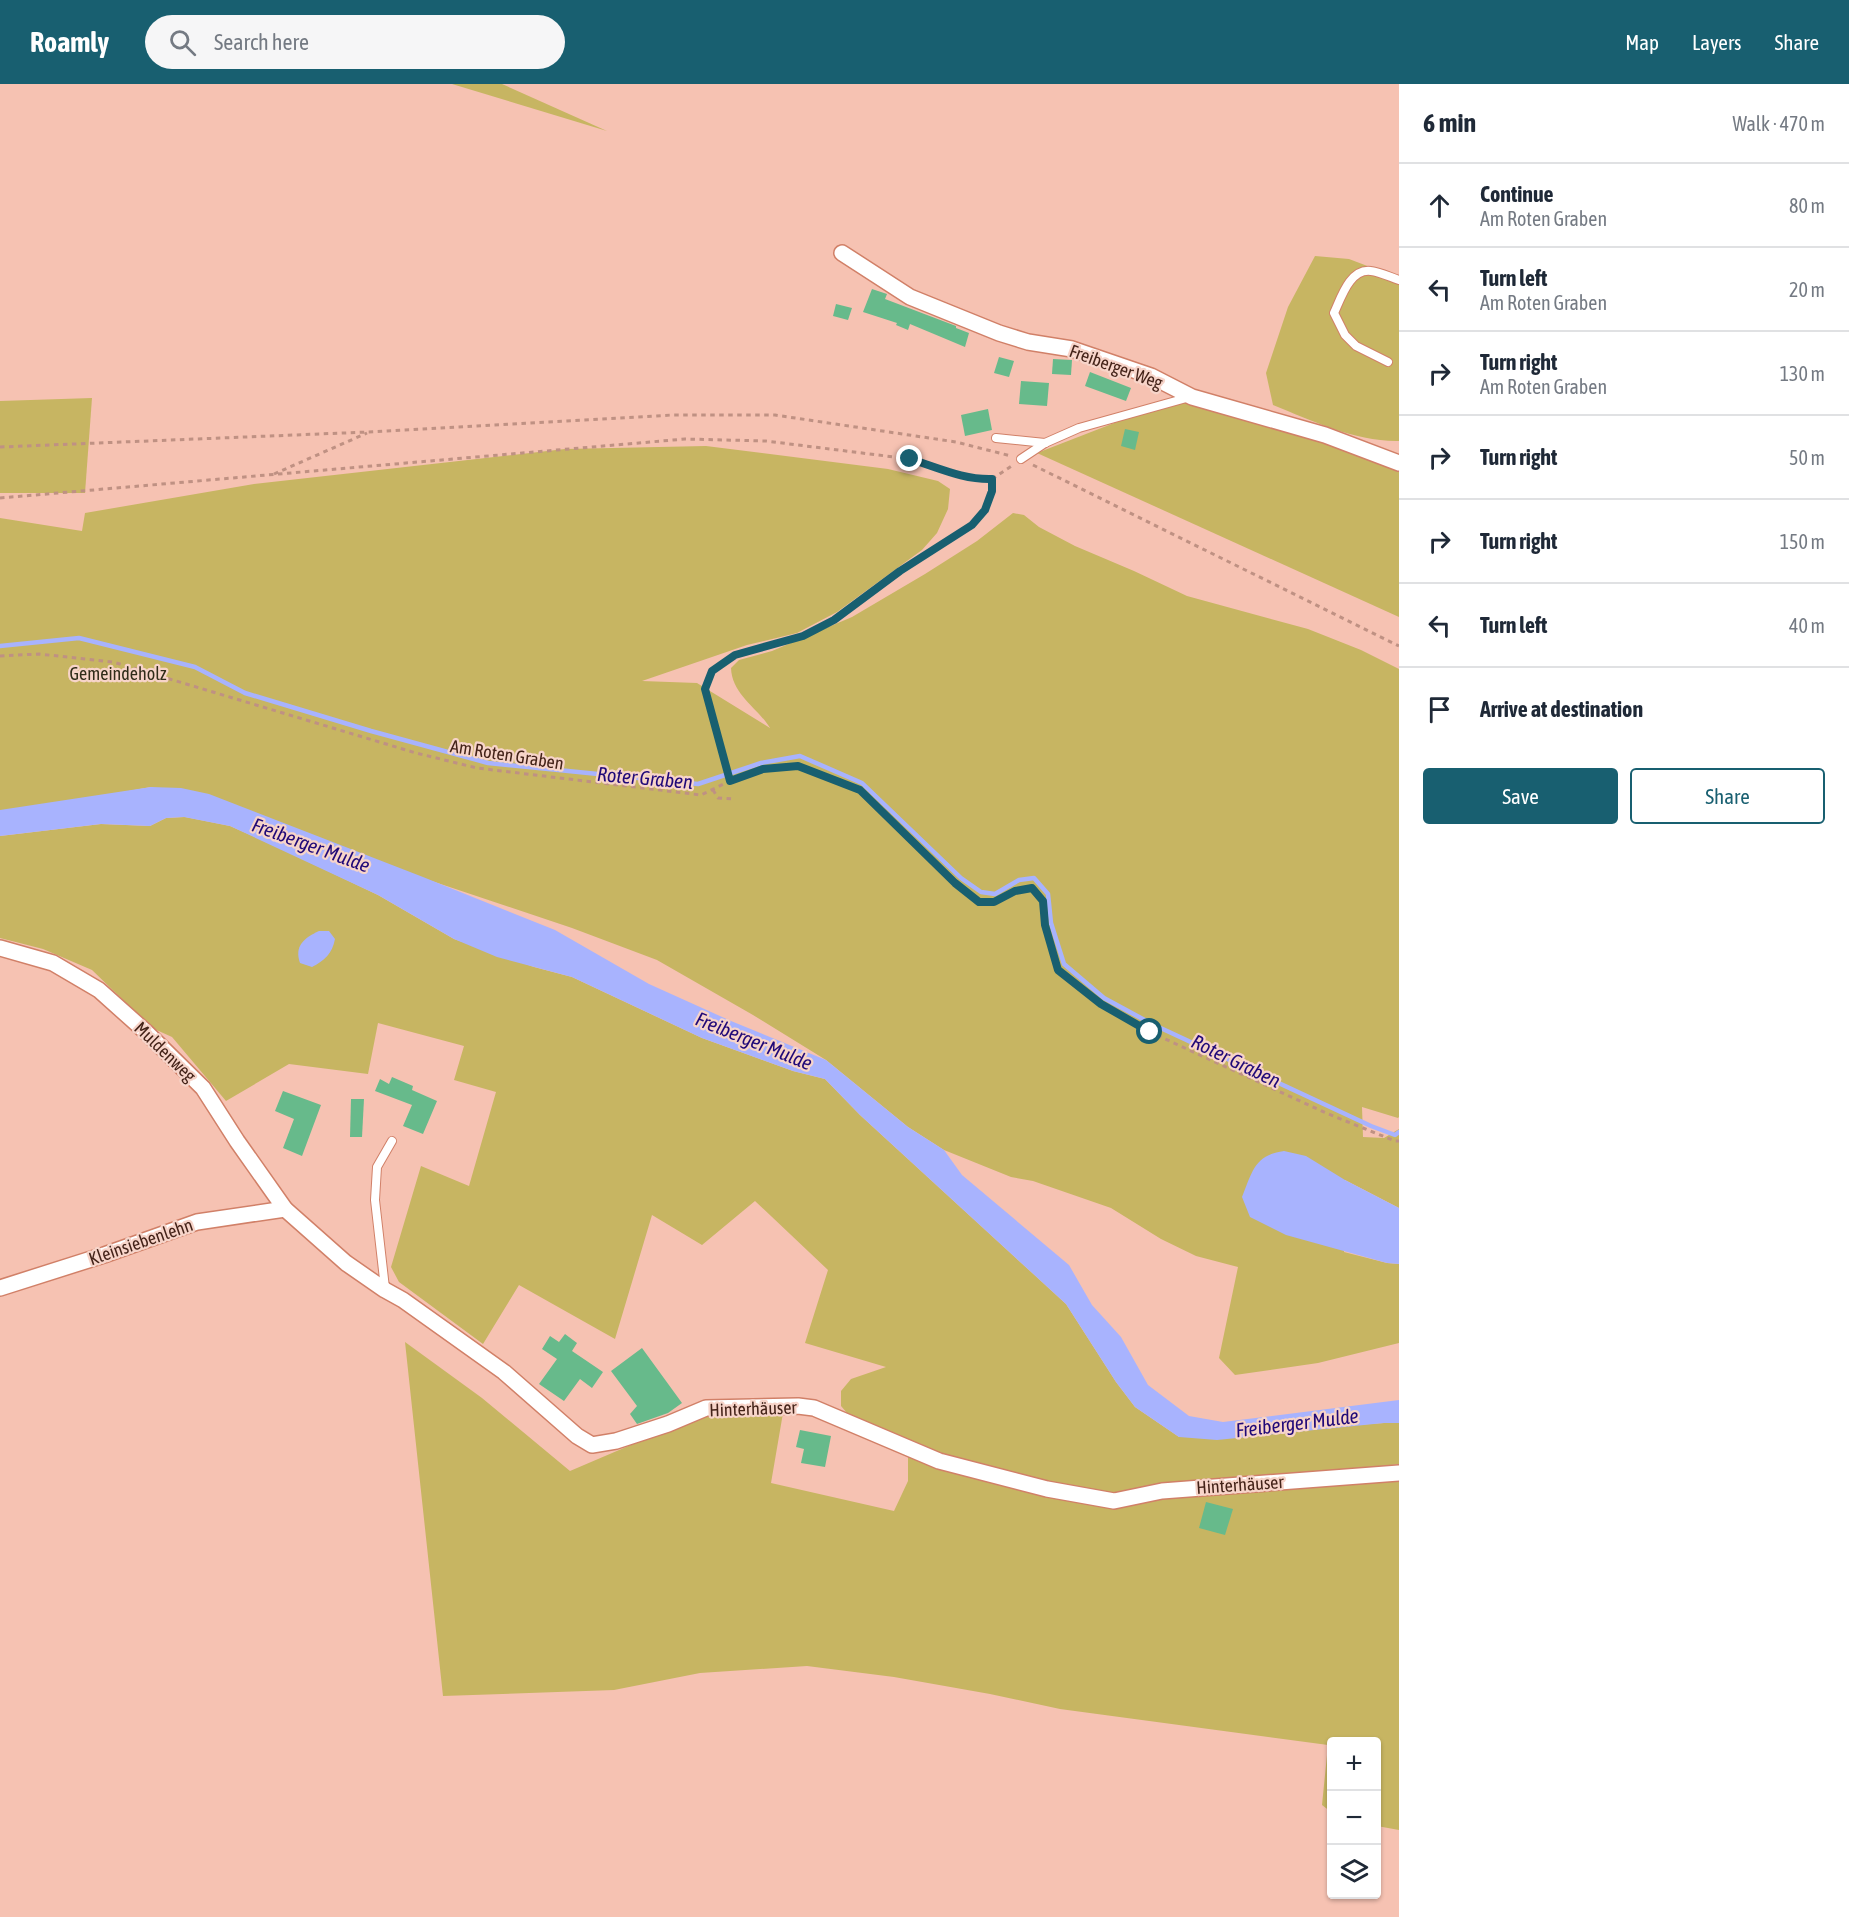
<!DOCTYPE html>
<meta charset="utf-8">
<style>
body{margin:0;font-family:"Asap Condensed",sans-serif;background:#f6f6f7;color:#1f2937}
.controls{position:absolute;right:18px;bottom:18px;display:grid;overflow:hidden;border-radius:6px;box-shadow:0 2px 4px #0004}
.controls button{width:54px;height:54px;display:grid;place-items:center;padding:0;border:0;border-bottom:2px solid #e0e1e3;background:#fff;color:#1f2937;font:30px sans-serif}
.stop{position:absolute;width:18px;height:18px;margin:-14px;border:4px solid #185f70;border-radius:50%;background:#fff}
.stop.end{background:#185f70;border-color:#fff;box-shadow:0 2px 6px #0008}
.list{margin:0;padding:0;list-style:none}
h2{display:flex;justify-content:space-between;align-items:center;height:78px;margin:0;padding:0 24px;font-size:26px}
h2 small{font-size:20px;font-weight:400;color:#747a83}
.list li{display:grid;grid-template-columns:39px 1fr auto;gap:18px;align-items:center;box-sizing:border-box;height:84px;padding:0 24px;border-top:2px solid #e0e1e3}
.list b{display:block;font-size:22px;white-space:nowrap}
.list p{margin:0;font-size:20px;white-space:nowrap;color:#747a83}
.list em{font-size:20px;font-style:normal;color:#747a83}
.actions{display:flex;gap:12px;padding:18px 24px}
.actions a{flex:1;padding:14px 0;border:2px solid #185f70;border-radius:6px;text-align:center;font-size:21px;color:#185f70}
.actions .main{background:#185f70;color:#fff}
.icon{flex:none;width:33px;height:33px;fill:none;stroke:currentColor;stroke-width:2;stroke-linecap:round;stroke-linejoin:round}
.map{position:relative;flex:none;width:1399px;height:1833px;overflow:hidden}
header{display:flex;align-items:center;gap:36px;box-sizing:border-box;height:84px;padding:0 30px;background:#185f70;color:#fff}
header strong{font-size:28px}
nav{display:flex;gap:33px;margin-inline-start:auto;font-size:21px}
.search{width:420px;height:54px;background:#f6f6f7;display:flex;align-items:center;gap:15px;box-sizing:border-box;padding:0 21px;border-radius:33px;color:#747a83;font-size:22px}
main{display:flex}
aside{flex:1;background:#fff}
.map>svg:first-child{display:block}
.green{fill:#c7b562}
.water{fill:#a8b3fe}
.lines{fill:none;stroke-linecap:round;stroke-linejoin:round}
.stream{stroke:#a8b3fe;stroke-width:4.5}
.building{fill:#67ba8b}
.service-casing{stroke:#d18068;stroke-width:10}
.minor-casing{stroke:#d18068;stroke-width:18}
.path{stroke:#bf9183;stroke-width:3;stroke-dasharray:4.5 4.5;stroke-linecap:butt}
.service{stroke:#fff;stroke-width:8}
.minor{stroke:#fff;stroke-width:15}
.route{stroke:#185f70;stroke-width:8}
.labels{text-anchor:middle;stroke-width:4.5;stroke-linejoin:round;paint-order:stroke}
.street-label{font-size:18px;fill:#442319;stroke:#f7d4c9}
.park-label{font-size:18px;fill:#302c19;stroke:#f7d4c9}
.water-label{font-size:20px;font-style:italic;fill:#200978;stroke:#f7d4c9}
</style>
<header>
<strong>Roamly</strong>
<div class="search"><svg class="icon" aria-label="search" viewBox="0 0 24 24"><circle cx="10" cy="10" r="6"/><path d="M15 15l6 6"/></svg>Search here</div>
<nav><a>Map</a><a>Layers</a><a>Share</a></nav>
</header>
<main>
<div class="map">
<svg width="1399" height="1833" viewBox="0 0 1399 1833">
<rect width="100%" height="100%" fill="#f6c2b2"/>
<g class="green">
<polygon points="452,0 502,0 607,47"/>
<path d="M1315 172 1349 175 1399 194V357C1356 358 1313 337 1273 321L1266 289 1288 223Z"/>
<polygon points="92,314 85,409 0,409 0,317"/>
<polygon points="1188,316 1327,359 1399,385 1399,533 1037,369 1122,336"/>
<path d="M706 362 888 385 938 397 950 405 948 425 937 449 922 466 837 528 797 549 747 561 642 597 697 599 770 644C758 624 732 611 731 584L739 576 772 567 852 533 925 490 977 457 1013 429 1024 431 1039 443 1075 462 1134 487 1187 512 1308 545 1361 566 1399 585V1033L1398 1034 1362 1023 1363 1053 1384 1054 1399 1045V1124L1345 1096 1344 1168 1387 1179 1399 1180V1259L1318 1279 1235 1291 1219 1274 1238 1183 1196 1172 1161 1155 1111 1124 1033 1097 1011 1093 944 1066 908 1043 826 976 753 931 657 876 572 844 151 703 0 730V434L82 447 85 429 254 400 565 365Z"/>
<polygon points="185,733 230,742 273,761 378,811 454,855 534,883 572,893 702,954 793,987 825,995 860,1031 1066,1220 1116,1298 1135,1323 1179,1353 1384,1339 1399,1339 1399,1380 1375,1383 1357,1391 1399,1389 1399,1746 1377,1742 1376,1658 1332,1658 1331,1728 1322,1721 1328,1661 1060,1625 990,1610 894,1593 807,1582 700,1589 614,1606 443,1612 405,1258 482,1314 570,1387 701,1331 783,1329 771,1399 894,1427 908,1397 908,1367 866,1351 841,1322 841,1307 851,1295 886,1283 805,1259 828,1186 755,1117 702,1161 652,1131 615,1255 519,1201 483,1260 399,1198 391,1183 421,1082 469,1102 496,1008 454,996 464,962 378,939 368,990 289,980 226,1017 172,953 152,944 92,886 43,865 0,854 0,752 101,740 150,742 166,734"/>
</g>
<g class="water">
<polygon points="151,703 181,704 209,710 423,793 555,846 649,900 731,937 826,976 908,1043 944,1066 962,1091 1069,1181 1092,1221 1121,1253 1148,1301 1189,1332 1223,1338 1399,1316 1399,1339 1384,1339 1217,1356 1179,1353 1135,1323 1116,1298 1066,1220 860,1031 825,995 793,987 702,954 572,893 497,873 454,855 378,811 230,742 184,733 166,734 150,742 101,740 0,752 0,726"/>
<path d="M319 847H329L335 855C332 870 325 876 312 883L300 879C294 862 304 854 319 847Z"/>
<path d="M1284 1067 1306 1072 1345 1096 1399 1124V1180L1387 1179 1286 1151 1250 1133 1242 1113C1252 1089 1254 1071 1284 1067Z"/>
</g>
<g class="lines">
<polyline class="stream" points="0,562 79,554 195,583 245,609 371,647 488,679 698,700 761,679 800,672 862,699 961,794 981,808 995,810 1019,796 1034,794 1048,810 1051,839 1064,880 1104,914 1152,940 1371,1042 1395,1051 1399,1048"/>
</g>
<g class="building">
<polygon points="872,205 887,210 885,215 956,242 956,244 969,249 965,263 910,240 908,246 896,241 897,239 863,228"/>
<polygon points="836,220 852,224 848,236 833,232"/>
<polygon points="999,273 1014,277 1009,293 994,289"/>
<polygon points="1053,275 1072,276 1071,291 1052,290"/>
<polygon points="1090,288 1131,304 1126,317 1085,302"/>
<polygon points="1021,297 1049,299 1047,322 1019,320"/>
<polygon points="988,325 992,346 965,352 961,331"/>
<polygon points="1125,345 1139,348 1135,366 1121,362"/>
<polygon points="392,993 413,1002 412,1006 437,1017 423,1050 403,1042 412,1021 375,1007 380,995 389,1000"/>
<polygon points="283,1007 321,1021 302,1072 283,1064 294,1035 275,1027"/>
<polygon points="351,1015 364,1015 362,1053 350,1053"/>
<polygon points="565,1250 577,1259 572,1267 603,1288 592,1304 580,1295 564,1317 539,1300 557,1275 542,1265 550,1252 559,1258"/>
<polygon points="642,1264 682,1319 668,1329 637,1340 630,1330 637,1322 611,1287"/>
<polygon points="800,1346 831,1352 825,1383 801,1379 804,1365 796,1363"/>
<polygon points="1206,1418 1233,1425 1225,1451 1199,1444"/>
</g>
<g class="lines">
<g class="service-casing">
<g id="service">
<path d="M1388 278 1356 262 1345 251 1334 229C1341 214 1350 184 1371 187 1380 188 1390 193 1399 196"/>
<polyline points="996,354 1045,359"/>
<polyline points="1021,375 1045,359 1079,344 1190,313"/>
<polyline points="385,1204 375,1116 377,1083 392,1057"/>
</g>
</g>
<g class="minor-casing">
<g id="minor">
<polyline points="842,169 910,213 999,249 1028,258 1072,265 1151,292 1192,313 1325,351 1399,379"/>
<polyline points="0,864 53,879 99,906 146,948 203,1004 237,1057 285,1125 346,1179 385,1206 403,1216 504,1288 577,1352 592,1361 616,1357 668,1340 706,1324 798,1322 814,1324 939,1377 1047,1405 1114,1417 1162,1407 1399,1389"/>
<polyline points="0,1204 104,1171 197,1138 285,1125"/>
</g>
</g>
<g class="path">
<polyline points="0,363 368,348 672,331 775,331 956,358 1011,372"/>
<polyline points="1033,381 1399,562"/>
<polyline points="274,390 367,349"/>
<polyline points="0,414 685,355 766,357 910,375 960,391 979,396 992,395 1013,381"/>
<polyline points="0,572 39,570 113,578 416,669 477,684 701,711 730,697 763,685 797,682 859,706 955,799 979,818 994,818 1015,807 1032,804 1043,817 1045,841 1058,887 1101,920 1150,948 1326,1029 1395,1057 1399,1057"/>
<polyline points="730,697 705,605 712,587 735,571 803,552 834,536 900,487 972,441 985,426 992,407 992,395"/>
<polyline points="713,706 718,714 734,715"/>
</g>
<use href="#service" class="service"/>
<use href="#minor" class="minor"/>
</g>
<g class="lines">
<path class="route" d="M910 375C937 383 963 396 992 395V407L985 426 972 441 900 487 834 536 803 552 735 571 712 587 705 605 730 697 763 685 798 682 860 706 955 799 979 818H994L1015 807 1032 804 1043 817 1045 841 1058 886 1101 920 1150 948"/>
</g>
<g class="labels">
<g class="street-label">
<text transform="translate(1116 283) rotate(20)" y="6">Freiberger Weg</text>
<text transform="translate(507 671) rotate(9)" y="6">Am Roten Graben</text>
<text transform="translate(165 968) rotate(44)" y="6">Muldenweg</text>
<text transform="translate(141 1158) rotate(-19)" y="6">Kleinsiebenlehn</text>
<text transform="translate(753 1325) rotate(-2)" y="6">Hinterhäuser</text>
<text transform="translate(1240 1401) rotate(-4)" y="6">Hinterhäuser</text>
</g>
<g class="park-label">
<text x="118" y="596">Gemeindeholz</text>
</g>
<g class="water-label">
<text transform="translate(645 694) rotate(5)" y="7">Roter Graben</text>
<text transform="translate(311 761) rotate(20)" y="7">Freiberger Mulde</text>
<text transform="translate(754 957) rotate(22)" y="7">Freiberger Mulde</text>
<text transform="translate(1236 977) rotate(26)" y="7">Roter Graben</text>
<text transform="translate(1297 1339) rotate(-7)" y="7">Freiberger Mulde</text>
</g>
</g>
</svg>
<div class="controls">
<button>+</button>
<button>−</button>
<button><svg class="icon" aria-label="layers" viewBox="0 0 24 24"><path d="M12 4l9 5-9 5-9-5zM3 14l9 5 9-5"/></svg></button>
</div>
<div class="stop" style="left:1150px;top:948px"></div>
<div class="stop end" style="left:910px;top:375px"></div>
</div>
<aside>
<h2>6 min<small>Walk · 470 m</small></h2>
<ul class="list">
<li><svg class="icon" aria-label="ahead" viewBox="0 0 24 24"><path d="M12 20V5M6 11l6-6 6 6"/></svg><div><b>Continue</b><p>Am Roten Graben</p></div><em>80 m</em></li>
<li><svg class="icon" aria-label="left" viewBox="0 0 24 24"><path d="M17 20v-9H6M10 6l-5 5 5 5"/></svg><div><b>Turn left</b><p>Am Roten Graben</p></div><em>20 m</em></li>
<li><svg class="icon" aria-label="right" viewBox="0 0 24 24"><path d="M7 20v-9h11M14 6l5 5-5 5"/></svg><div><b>Turn right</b><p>Am Roten Graben</p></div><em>130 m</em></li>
<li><svg class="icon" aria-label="right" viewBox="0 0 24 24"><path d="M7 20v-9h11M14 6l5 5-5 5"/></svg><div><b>Turn right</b></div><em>50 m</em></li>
<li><svg class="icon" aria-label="right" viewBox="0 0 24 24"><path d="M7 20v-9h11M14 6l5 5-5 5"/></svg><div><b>Turn right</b></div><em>150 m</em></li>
<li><svg class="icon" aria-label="left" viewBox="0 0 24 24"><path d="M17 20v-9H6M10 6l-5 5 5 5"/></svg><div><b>Turn left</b></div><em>40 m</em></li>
<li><svg class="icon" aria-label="arrive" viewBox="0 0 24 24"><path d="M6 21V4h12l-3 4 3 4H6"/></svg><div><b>Arrive at destination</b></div></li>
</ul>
<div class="actions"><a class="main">Save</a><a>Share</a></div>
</aside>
</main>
